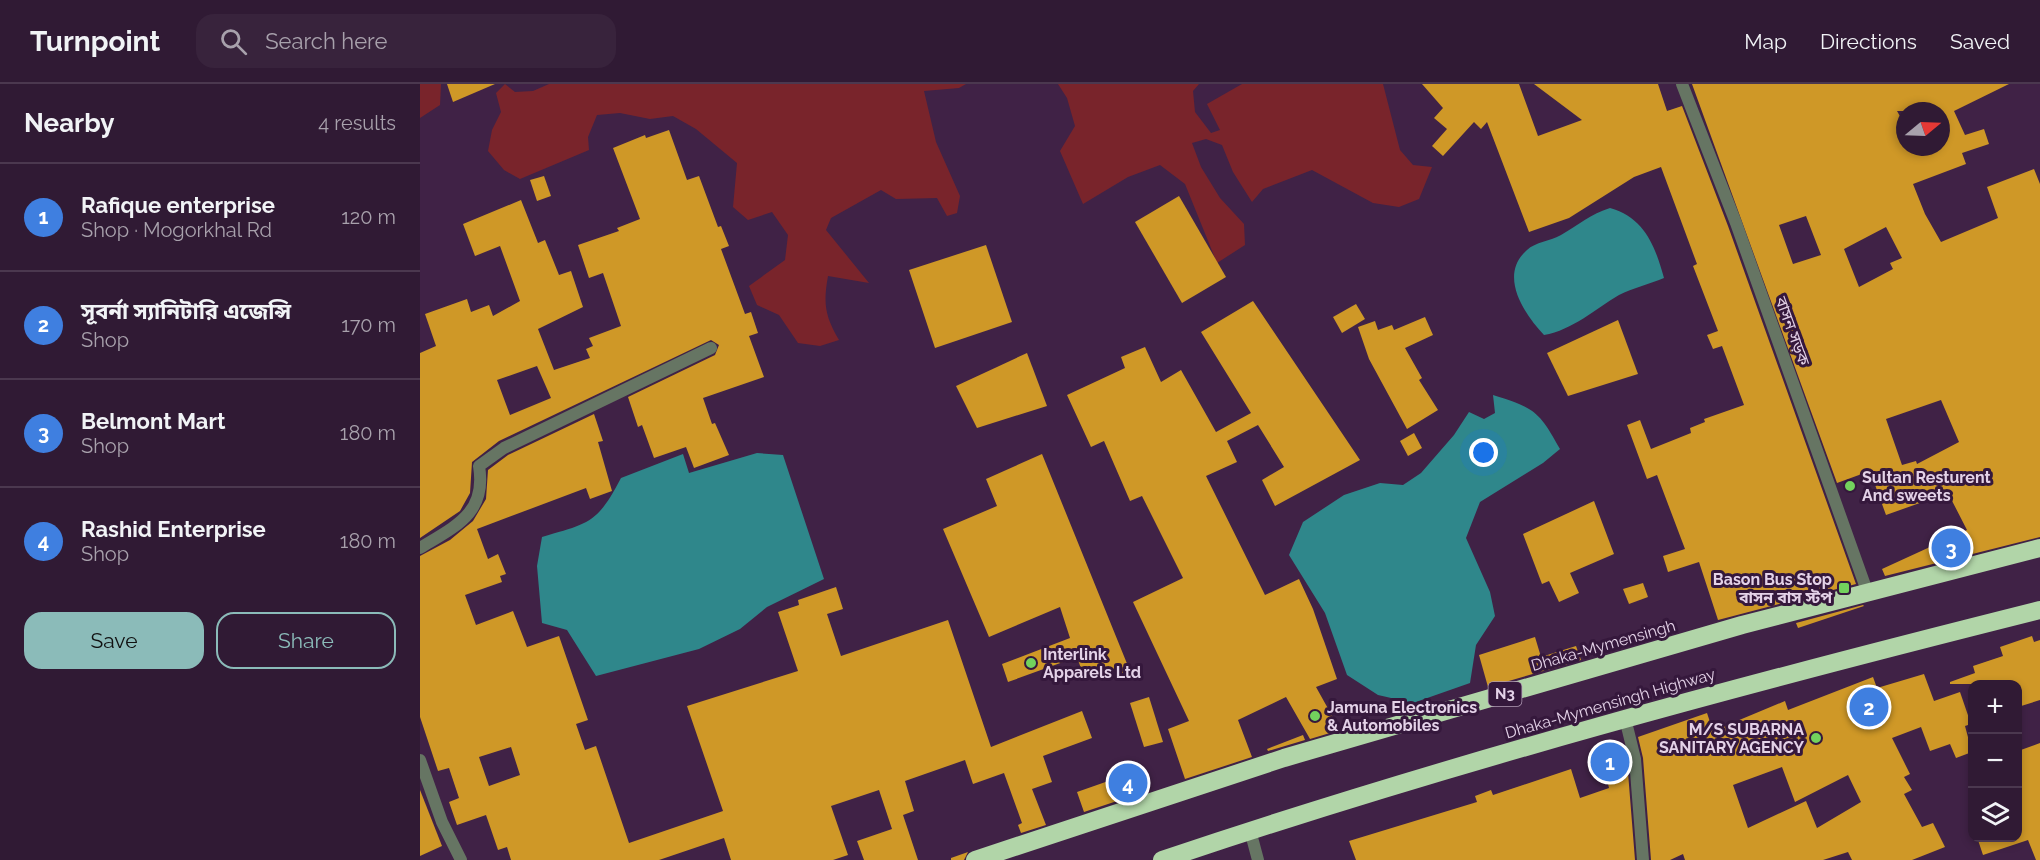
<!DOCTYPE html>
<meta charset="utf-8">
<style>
body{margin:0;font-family:Raleway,"Noto Sans Bengali",sans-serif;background:#38233c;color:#f1f3f6}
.controls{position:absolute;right:18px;bottom:18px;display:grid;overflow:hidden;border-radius:12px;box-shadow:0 3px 9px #0003}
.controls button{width:54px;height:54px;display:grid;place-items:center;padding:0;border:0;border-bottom:2px solid #4b384f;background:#301a34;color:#f1f3f6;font:30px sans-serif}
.compass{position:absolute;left:1476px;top:18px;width:54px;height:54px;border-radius:50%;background:#301a34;box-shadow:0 3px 9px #0003;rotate:71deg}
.you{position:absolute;left:1064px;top:369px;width:21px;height:21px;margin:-15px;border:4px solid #fff;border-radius:50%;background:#1a73e8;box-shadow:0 0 0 9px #1a73e833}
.badge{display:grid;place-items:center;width:39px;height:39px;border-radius:50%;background:#8bbbb9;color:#fff;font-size:20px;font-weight:700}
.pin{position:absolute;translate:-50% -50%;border:3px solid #fff;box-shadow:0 2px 6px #0006}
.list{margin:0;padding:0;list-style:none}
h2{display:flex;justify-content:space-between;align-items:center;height:78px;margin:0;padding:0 24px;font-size:26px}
h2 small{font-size:20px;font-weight:400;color:#a8a1ac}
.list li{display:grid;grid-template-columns:39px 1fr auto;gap:18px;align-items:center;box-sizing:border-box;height:108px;padding:0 24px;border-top:2px solid #4b384f}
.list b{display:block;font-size:22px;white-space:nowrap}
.list p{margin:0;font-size:20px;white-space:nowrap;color:#a8a1ac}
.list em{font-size:20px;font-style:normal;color:#a8a1ac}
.actions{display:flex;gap:12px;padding:18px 24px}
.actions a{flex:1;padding:14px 0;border:2px solid #8bbbb9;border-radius:18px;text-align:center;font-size:21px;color:#8bbbb9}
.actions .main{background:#8bbbb9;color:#111}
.icon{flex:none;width:33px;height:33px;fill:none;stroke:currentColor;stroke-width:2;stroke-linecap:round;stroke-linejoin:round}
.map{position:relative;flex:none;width:1620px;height:776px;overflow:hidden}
header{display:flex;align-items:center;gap:36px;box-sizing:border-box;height:84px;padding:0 30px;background:#301a34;border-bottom:2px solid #4b384f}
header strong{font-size:28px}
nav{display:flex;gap:33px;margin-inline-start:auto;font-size:21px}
.search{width:420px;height:54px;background:#38233c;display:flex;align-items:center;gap:15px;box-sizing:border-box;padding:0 21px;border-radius:18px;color:#a8a1ac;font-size:22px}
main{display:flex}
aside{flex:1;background:#301a34}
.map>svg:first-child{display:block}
.green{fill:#79242b}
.water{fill:#2f878b}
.building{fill:#cf9827;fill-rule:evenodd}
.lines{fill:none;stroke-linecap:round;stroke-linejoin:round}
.street{stroke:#667563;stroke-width:12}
.highway{stroke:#b1d5a8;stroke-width:18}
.poi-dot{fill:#73d25d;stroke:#35183c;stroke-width:2}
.labels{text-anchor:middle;stroke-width:6;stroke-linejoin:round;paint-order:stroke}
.shield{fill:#35183c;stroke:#b09ab4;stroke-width:1.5}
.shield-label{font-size:15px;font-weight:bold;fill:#e4d2e8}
.street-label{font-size:16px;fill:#e4d2e8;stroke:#35183c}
.poi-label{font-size:16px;font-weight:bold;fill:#e4d2e8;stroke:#35183c;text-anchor:start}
</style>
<header>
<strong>Turnpoint</strong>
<div class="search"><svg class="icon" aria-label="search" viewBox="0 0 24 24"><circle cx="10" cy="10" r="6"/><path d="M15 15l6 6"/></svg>Search here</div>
<nav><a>Map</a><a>Directions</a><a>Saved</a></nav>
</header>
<main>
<aside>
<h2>Nearby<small>4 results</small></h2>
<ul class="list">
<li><span class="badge" style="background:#3f7fe0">1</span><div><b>Rafique enterprise</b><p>Shop · Mogorkhal Rd</p></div><em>120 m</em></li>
<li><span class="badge" style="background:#3f7fe0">2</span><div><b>সূবর্না স্যানিটারি এজেন্সি</b><p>Shop</p></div><em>170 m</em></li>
<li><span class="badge" style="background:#3f7fe0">3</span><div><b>Belmont Mart</b><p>Shop</p></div><em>180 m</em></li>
<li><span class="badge" style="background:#3f7fe0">4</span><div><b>Rashid Enterprise</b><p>Shop</p></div><em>180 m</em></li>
</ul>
<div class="actions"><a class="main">Save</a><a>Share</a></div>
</aside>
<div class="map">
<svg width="1620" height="776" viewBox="0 0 1620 776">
<rect width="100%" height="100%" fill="#402246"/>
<g class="green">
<polygon points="0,0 21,0 20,21 0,34"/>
<path d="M85 0 95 8 113 7 129 0H546L539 4 504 7 516 58 540 112 537 129 527 132 517 114 476 115 461 106 411 134 406 146 449 199 408 192C403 220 405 232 419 256L400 262 378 259 359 231 337 221 329 202 365 176 368 151 352 128 328 136 313 123 317 79 276 45 253 32 230 35 200 29 177 31 168 53 169 66 100 95 84 86 68 67 72 46 81 28 76 9Z"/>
<polygon points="638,0 779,0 773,7 775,28 791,49 800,46 787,20 822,0 963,0 980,66 993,81 1012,83 999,115 979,123 953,119 892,86 843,105 832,118 813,88 802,61 786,55 772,59 781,83 800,114 824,140 825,161 797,179 765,100 740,81 708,93 663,120 640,67 655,42 647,14"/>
</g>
<g class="water">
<path d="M1190 124C1225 134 1235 162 1244 194 1229 200 1213 204 1199 211 1175 225 1153 246 1124 251 1104 230 1078 191 1107 166 1115 158 1131 157 1141 151 1158 141 1171 130 1190 124Z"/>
<path d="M1073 311C1115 324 1119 327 1140 365L1123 379 1060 418 1046 454 1070 508 1075 532 1056 561 1050 599 993 619 958 611 927 591 905 529 869 471 883 438 924 411 960 399 983 401 1001 389 1034 351 1049 328 1064 335 1075 329Z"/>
<path d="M337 369 363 371 404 495 347 523 320 545 279 565 176 592 147 546 122 539 117 482 122 453C169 439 177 440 201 394L263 370 269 389Z"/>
</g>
<g class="building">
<polygon points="27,0 75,0 33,18"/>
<polygon points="1002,0 1099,0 1118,52 1162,36 1114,0 1238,0 1247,27 1262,22 1308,142 1436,500 1298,536 1279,478 1248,488 1243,472 1265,465 1237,391 1227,395 1207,341 1220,336 1231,365 1271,349 1270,344 1285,338 1284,335 1324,321 1302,262 1293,265 1287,251 1298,247 1273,182 1277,180 1241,83 1214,93 1149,134 1109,148 1067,38 1061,45 1054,38 1023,72 1012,62 1027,45 1014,34 1023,24"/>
<path d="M1272 0H1589L1534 27 1545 51 1564 45 1569 60 1542 69 1546 80 1493 100 1505 130 1521 158 1578 134 1567 103 1614 85 1620 100V453L1465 492 1462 485 1547 446 1528 409 1466 431 1450 387 1417 399ZM1477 27H1521V63H1485V41ZM1386 132 1401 171 1373 180 1359 141ZM1466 143 1482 174 1470 179 1473 185 1439 203 1424 165ZM1521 316 1539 358 1497 380 1496 377 1482 381 1466 335Z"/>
<path d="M249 46 267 96 279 92 298 143 301 142 309 162 301 165 325 230 331 228 338 249 329 252 344 293 283 314 292 340 295 339 309 371 274 384 266 363 234 374 222 341 218 343 208 313 295 271 299 261 291 256 79 357 52 378 50 409 40 427 0 454V269L16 262 5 230 47 215 51 228 69 221 73 232 100 217 80 162 55 172 43 140 101 116 118 159 125 156 139 191 151 187 163 223 118 245 134 286 170 274 166 265 173 262 169 254 201 242 183 189 169 194 158 161 199 147 197 144 220 135 193 64 225 51 226 54ZM117 282 131 314 90 331 77 296Z"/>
<polygon points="124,92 131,112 117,117 110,96"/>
<polygon points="759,112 806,193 762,219 715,138"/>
<polygon points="566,161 592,238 515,264 489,186"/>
<polygon points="833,217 940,376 855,422 842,396 864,383 838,341 807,357 817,378 786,392 845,511 879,495 893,525 917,595 896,603 920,646 890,655 866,613 818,636 832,673 765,695 748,645 769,637 713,518 763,494 722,412 710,417 684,357 671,363 647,311 705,284 701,273 725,263 741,298 761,286 796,348 831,329 781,248"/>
<polygon points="936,220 945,235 922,249 913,233"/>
<polygon points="1005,233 1013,251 985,264 1002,294 999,296 1018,326 987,345 949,275 938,243 955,237 958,246 972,241 974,246"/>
<polygon points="1198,236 1218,290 1148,312 1127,269"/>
<polygon points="607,269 627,322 557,344 536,302"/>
<path d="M174 330 183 357 178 358 192 407 170 415 166 404 57 445 68 475 78 470 86 490 80 492 82 498 45 511 56 541 93 527 107 563 139 552 168 636 156 640 165 666 176 662 209 759 303 727 267 622 378 587 358 528 379 521 378 516 416 503 423 525 407 530 421 572 528 536 571 663 662 627 672 654 623 672 632 698 612 705 626 741 601 749 598 741 602 739 584 689 553 700 545 676 485 697 494 727 483 731 498 776H444L437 757 472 745 459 706 411 722 428 771 413 776H311L304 754 239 776H91L87 763 78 766 66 731 37 741 29 718 39 714 29 684 18 687 0 633V472L30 456 53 437 66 415 68 386 88 371ZM91 663 100 691 69 702 59 673Z"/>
<polygon points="994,349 1002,364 988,372 980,357"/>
<polygon points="622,370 710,587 697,592 695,586 665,596 657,573 588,598 582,580 650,554 640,523 569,553 523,445 577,422 566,395"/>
<polygon points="1174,417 1194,470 1150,489 1159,509 1139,518 1129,497 1122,500 1103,450"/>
<polygon points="1223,499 1228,513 1209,520 1203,505"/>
<polygon points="1444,522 1378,544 1376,539 1443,521"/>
<polygon points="1612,552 1614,558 1620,556 1620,616 1598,623 1598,600 1530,600 1530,598 1555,589 1553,582 1583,572 1580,563"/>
<polygon points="1115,553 1121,573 1156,562 1161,576 1068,603 1059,571"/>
<path d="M1504 590 1514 617 1540 608 1551 640 1545 642 1552 668 1536 674 1530 660 1510 667 1501 643 1472 654 1490 690 1484 693 1492 706 1484 710 1502 743 1513 739 1525 763 1492 776H1432L1428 768 1403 776H1265L1263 770 1250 776H1231L1223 674 1218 653 1287 629 1293 647 1365 617 1368 626 1453 593 1457 604ZM1362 683 1375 718 1428 691 1441 718 1397 744 1386 717 1328 744 1313 701Z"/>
<polygon points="729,613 743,658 724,663 710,619"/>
<polygon points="883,651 885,656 848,667 847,665"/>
<polygon points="1620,659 1620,776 1616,776 1608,756 1563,771 1557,753 1598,753 1598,667"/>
<polygon points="1203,660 1207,676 1215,776 936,776 929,757 1057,718 1055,712 1071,706 1073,711 1151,685 1160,714 1189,704 1180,666"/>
<polygon points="714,688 719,705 698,711 700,716 664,728 657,708"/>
<polygon points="0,706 22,762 0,772"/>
<polygon points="548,768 544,776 531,776 531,774"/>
</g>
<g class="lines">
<g class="street">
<polyline points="1262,0 1316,139 1447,507"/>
<path d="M0 464C36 442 67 429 59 382L84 364 291 264"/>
<polyline points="1205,634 1215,675 1223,776"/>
<polyline points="0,676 22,738 41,776"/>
<polyline points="830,746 838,776"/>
</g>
<g class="highway">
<polyline points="555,776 864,674 1322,541 1620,464"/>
<path d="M742 776C1030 679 1325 600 1620 526"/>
</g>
</g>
<g class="poi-dot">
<circle cx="1430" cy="402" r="6"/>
<rect x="1418" y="498" width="12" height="12" rx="3"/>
<circle cx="611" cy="579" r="6"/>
<circle cx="895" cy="632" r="6"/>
<circle cx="1396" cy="654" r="6"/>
</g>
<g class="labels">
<rect class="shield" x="1068.5" y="598" width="33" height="24" rx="4.5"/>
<g class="shield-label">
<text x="1085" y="615">N3</text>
</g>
<g class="street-label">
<text transform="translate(1373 247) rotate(70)" y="6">বাসন সড়ক</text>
<text transform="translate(1183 561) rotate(-16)" y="6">Dhaka-Mymensingh</text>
<text transform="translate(1190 619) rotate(-16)" y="6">Dhaka-Mymensingh Highway</text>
</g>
<g class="poi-label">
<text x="1442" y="399">Sultan Resturent<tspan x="1442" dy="18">And sweets</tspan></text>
<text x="1412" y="501" text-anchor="end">Bason Bus Stop<tspan x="1412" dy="18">বাসন বাস স্টপ</tspan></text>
<text x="623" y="576">Interlink<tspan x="623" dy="18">Apparels Ltd</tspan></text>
<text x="907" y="629">Jamuna Electronics<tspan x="907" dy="18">&amp; Automobiles</tspan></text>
<text x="1384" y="651" text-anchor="end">M/S SUBARNA<tspan x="1384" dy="18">SANITARY AGENCY</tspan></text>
</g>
</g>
</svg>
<div class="controls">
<button>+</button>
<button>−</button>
<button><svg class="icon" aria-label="layers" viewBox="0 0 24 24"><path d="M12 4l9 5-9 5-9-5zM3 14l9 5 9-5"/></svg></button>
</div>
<svg class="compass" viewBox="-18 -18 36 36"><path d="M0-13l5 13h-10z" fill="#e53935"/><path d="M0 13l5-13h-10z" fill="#a8a1ac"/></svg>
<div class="you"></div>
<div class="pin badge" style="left:1190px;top:678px;background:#3f7fe0">1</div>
<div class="pin badge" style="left:1449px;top:623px;background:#3f7fe0">2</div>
<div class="pin badge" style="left:1531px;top:464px;background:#3f7fe0">3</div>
<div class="pin badge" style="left:708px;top:699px;background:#3f7fe0">4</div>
</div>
</main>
